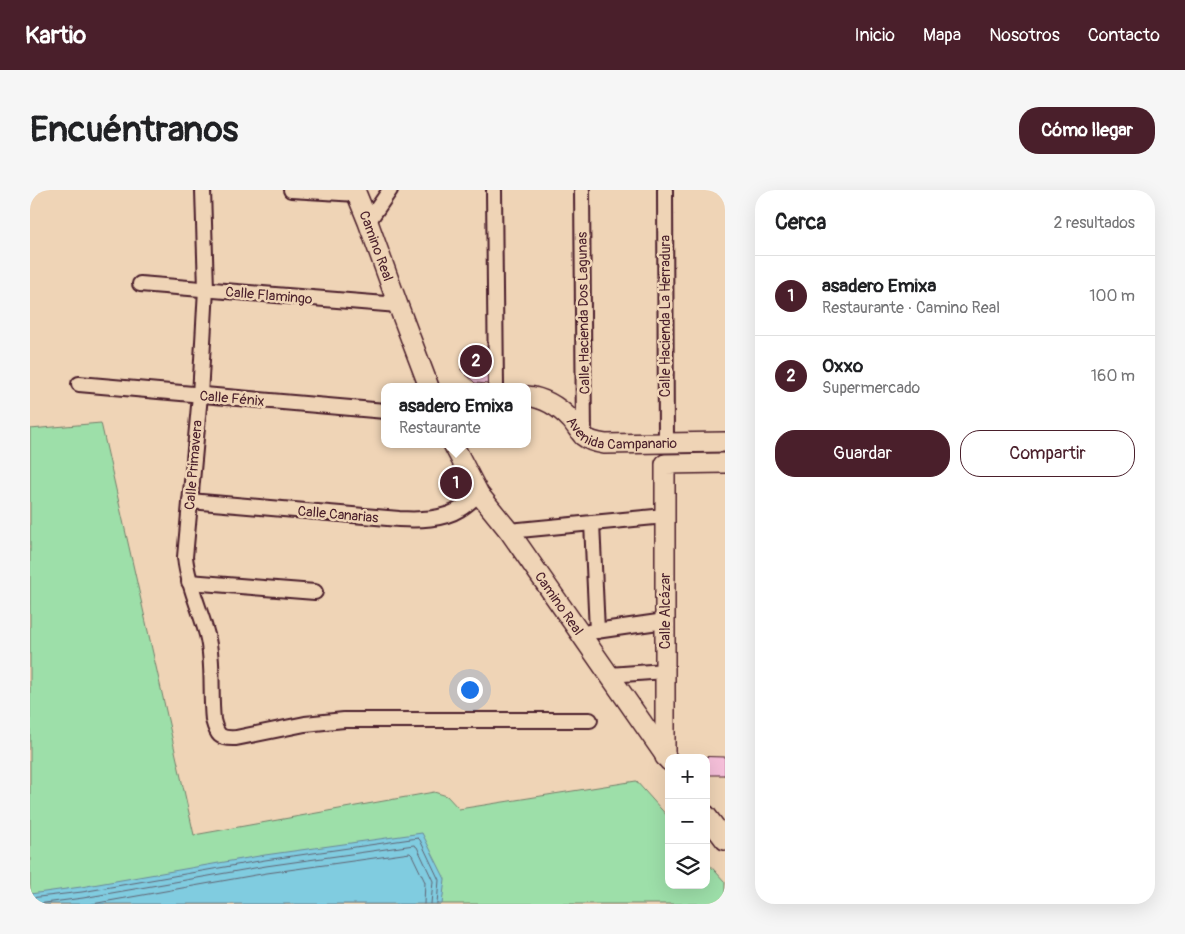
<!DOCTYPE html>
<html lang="es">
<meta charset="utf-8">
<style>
body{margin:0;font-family:Pangolin,sans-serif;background:#f6f6f6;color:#202124}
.controls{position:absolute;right:15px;bottom:15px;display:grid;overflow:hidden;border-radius:10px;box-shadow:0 5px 20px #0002}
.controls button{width:45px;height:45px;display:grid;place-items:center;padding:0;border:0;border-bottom:1px solid #e0e0e0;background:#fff;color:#202124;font:25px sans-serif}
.you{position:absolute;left:439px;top:499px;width:18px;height:18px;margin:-12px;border:4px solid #fff;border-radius:50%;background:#1a73e8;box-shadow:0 0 0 8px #1a73e833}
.badge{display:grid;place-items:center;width:32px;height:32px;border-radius:50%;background:#4a1f2b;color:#fff;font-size:16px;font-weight:700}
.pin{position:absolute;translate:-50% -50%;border:2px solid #fff;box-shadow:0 1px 5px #0006}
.popup{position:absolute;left:351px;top:193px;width:150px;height:65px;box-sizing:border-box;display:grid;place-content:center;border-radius:10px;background:#fff;filter:drop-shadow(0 1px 4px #0005);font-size:16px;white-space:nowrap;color:#757577}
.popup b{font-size:19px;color:#202124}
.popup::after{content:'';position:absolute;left:50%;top:100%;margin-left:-10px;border:10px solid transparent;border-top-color:#fff}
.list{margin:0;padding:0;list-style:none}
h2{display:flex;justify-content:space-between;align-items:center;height:65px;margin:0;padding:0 20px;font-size:21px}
h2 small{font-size:16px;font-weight:400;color:#757577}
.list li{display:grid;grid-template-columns:32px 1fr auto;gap:15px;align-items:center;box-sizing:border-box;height:80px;padding:0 20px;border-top:1px solid #e0e0e0}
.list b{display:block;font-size:19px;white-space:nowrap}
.list p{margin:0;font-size:16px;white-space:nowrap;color:#757577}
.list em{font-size:16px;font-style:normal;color:#757577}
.actions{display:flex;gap:10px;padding:15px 20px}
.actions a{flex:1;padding:11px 0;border:1px solid #4a1f2b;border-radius:20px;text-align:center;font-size:18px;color:#4a1f2b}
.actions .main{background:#4a1f2b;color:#fff}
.icon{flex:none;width:28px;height:28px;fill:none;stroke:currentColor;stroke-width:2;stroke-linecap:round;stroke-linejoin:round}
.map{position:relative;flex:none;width:695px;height:714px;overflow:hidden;border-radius:20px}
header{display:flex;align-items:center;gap:30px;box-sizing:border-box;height:70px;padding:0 25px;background:#4a1f2b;color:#fff}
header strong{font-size:24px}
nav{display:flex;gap:28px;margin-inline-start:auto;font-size:18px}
.intro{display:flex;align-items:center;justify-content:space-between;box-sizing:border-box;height:120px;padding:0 30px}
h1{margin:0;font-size:35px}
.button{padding:12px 22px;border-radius:20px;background:#4a1f2b;color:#fff;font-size:18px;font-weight:700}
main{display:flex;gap:30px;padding:0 30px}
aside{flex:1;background:#fff;border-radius:20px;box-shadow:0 5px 20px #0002}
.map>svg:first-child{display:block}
.green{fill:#9ddfa9;stroke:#747f6a}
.water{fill:#80cce0;stroke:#6a8798}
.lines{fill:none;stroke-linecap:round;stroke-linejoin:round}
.shore{stroke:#606473;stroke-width:1}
.building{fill:#f5bfd9;stroke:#4a1f2b}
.street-casing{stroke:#4a1f2b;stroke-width:18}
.secondary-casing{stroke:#4a1f2b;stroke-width:22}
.street{stroke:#efd4b6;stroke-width:14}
.secondary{stroke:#efd4b6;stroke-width:19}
.labels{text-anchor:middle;stroke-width:5;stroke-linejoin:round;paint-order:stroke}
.street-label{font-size:14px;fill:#4a1f2b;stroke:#efd4b6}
</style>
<header>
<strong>Kartio</strong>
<nav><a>Inicio</a><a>Mapa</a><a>Nosotros</a><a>Contacto</a></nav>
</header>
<div class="intro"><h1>Encuéntranos</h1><a class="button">Cómo llegar</a></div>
<main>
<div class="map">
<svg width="695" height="714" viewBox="0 0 695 714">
<rect width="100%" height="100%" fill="#efd4b6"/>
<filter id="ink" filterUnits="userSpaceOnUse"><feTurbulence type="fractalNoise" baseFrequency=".02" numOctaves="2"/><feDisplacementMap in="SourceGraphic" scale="10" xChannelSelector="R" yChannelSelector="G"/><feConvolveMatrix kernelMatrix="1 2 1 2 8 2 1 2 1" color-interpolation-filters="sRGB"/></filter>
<g filter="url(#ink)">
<polygon class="green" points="71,233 164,645 404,602 417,606 429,619 606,591 639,628 639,695 676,695 676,671 695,692 695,714 0,714 0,239"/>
<polygon class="water" points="392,643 415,689 412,714 0,714 0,704 51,697 235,665"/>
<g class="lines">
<g class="shore">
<polyline points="0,708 52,702 235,670 388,648 390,650 409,690 407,714"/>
<polyline points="7,714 53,708 236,676 384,655 387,657 403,691 401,714"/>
<polyline points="62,714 237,683 380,663 382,665 395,692 394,714"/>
</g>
</g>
<g class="building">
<polygon points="435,161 460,161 458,194 445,193 431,180"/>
<polygon points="657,566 695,567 695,586 695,585 676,585 676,568 657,568"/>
</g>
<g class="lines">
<g class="street-casing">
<g id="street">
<path d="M173 0 176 99 170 205 155 367C158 395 170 419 177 445 184 472 180 502 183 530 187 545 189 549 206 548L275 534 314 530H560"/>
<polyline points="261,0 327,4"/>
<polyline points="464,0 466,197"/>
<polyline points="552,0 554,247"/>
<polyline points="635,0 636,253"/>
<polyline points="338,32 360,0"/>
<polyline points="110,94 368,115"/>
<polyline points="49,194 355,221"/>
<path d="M160 311 369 329C389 330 412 330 430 319 437 315 443 309 449 304"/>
<polyline points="562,333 567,441"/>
<polyline points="479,341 635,326"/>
<polyline points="159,392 285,402"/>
<polyline points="559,442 635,431"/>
<polyline points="579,485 635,481"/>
</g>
</g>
<g class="secondary-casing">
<g id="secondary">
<path id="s1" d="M325 0 338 32 368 115 399 197"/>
<path id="s2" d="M497 206C515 208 529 217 541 230 545 235 549 241 553 246 559 251 568 253 575 254L695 252"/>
<path id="s3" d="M423 254 449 304 479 341 639 571"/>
<polyline points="635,567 635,274 695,273"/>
<polyline points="676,625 695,650"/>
</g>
</g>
<use href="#street" class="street"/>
<use href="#secondary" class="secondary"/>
</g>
</g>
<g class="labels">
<g class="street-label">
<text dy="5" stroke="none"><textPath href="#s1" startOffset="60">Camino Real</textPath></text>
<text transform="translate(239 105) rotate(5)" y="5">Calle Flamingo</text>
<text transform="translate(553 123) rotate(-91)" y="5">Calle Hacienda Dos Lagunas</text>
<text transform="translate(635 126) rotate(-90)" y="5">Calle Hacienda La Herradura</text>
<text transform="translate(202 208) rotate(5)" y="5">Calle Fénix</text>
<text dy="5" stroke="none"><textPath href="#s2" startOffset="108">Avenida Campanario</textPath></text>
<text transform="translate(163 275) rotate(-85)" y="5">Calle Primavera</text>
<text transform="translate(308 324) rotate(5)" y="5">Calle Canarias</text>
<text dy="5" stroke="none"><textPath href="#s3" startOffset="192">Camino Real</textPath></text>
<text transform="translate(635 421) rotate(-90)" y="5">Calle Alcázar</text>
</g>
</g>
</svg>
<div class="controls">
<button>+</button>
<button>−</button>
<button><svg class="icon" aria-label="layers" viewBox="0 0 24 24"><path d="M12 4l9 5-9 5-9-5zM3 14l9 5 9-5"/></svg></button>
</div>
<div class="you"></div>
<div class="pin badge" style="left:426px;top:293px">1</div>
<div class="popup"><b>asadero Emixa</b>Restaurante</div>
<div class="pin badge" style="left:446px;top:171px">2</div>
</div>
<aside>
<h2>Cerca<small>2 resultados</small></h2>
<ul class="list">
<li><span class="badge">1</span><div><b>asadero Emixa</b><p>Restaurante · Camino Real</p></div><em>100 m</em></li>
<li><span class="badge">2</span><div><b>Oxxo</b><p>Supermercado</p></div><em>160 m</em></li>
</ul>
<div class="actions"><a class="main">Guardar</a><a>Compartir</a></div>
</aside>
</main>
